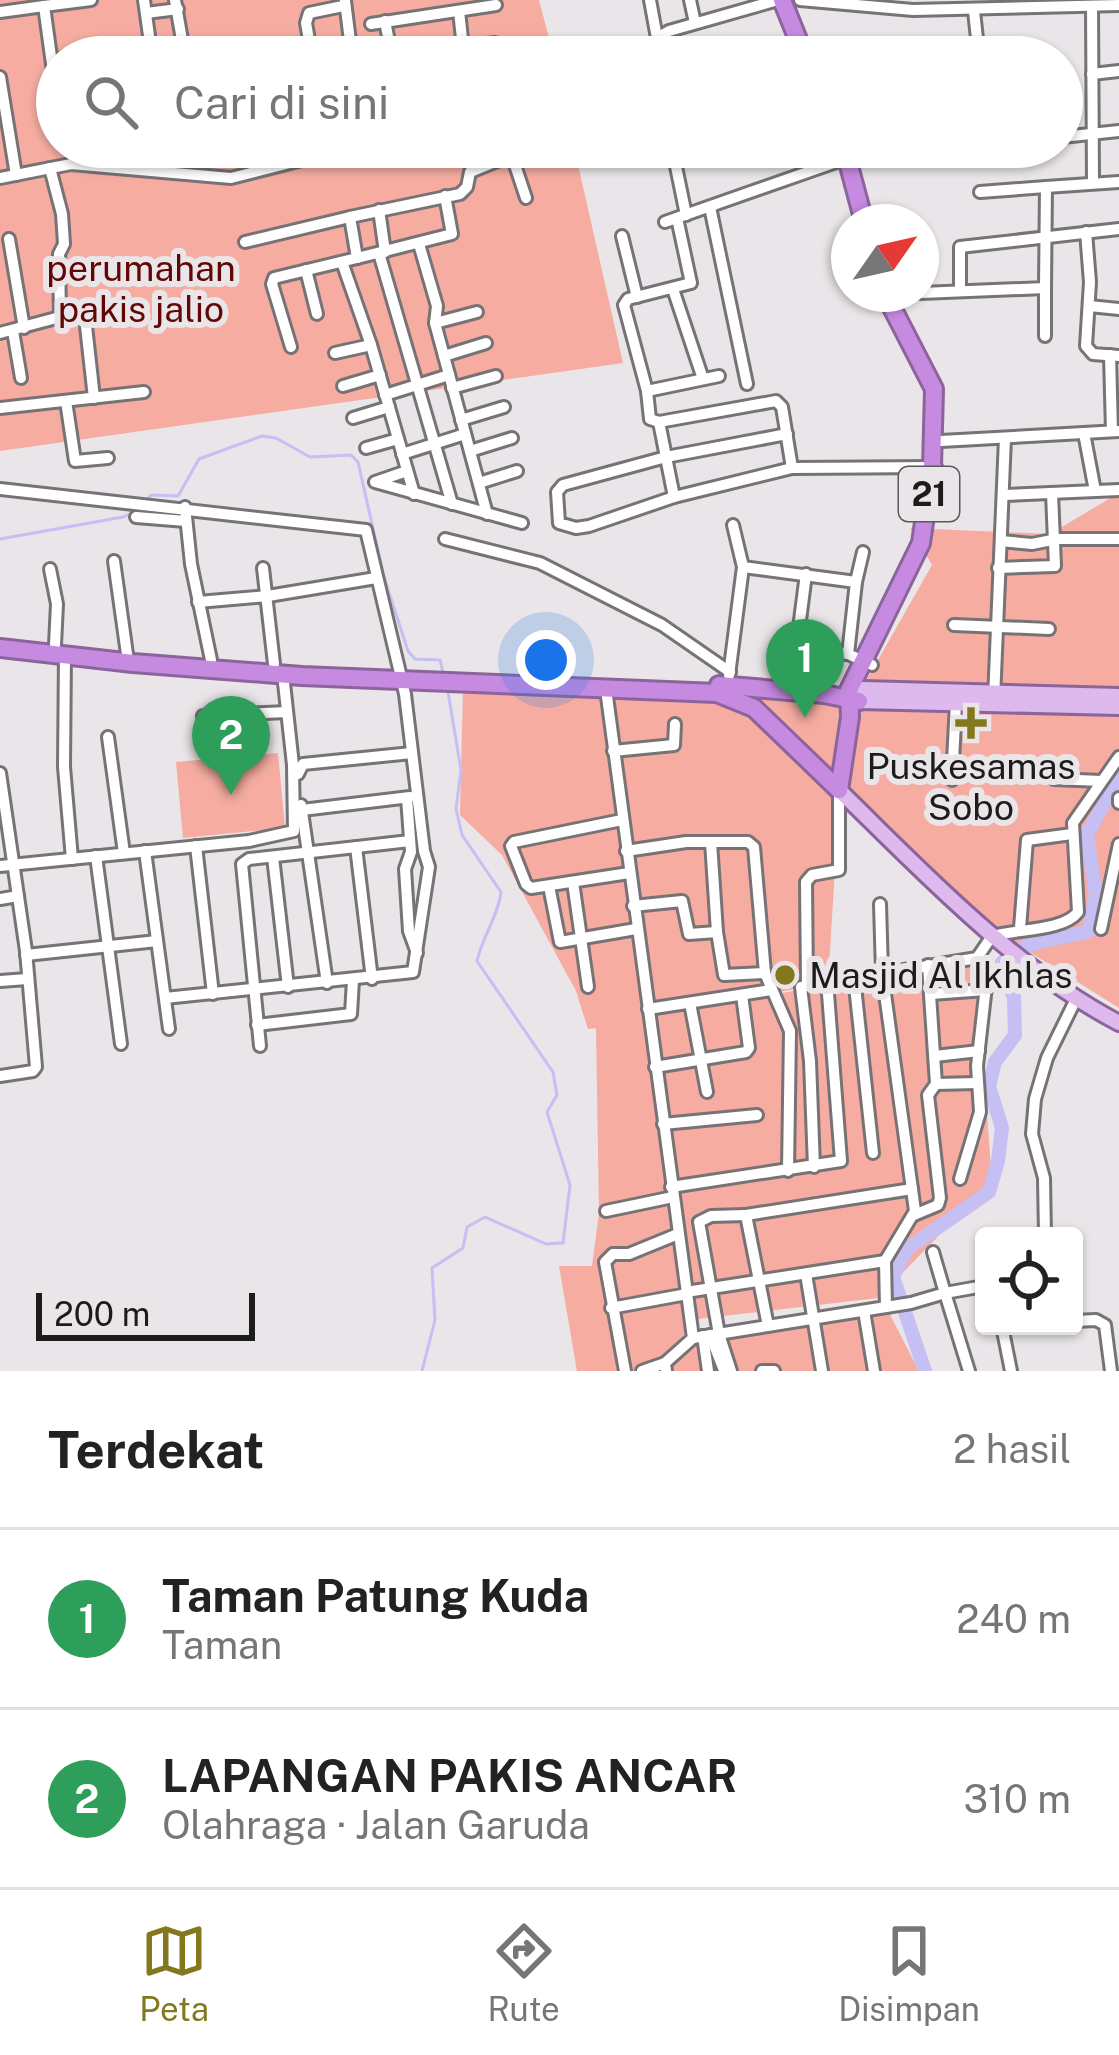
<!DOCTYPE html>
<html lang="id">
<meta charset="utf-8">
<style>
body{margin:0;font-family:"Public Sans",sans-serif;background:#f6f6f6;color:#222}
.controls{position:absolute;right:36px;bottom:36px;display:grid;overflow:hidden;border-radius:12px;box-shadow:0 3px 9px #0004}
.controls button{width:108px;height:108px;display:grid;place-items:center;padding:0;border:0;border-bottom:3px solid #e0e0e0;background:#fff;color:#222;font:60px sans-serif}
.compass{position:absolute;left:831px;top:204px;width:108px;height:108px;border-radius:50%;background:#fff;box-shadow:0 3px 9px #0004;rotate:56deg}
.scale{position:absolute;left:36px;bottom:30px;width:219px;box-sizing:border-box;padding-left:12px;border:6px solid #1d1c1d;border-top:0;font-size:33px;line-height:42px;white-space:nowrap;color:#1d1c1d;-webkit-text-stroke:9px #e9e5e8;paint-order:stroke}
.you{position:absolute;left:546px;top:660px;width:42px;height:42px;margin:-30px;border:9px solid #fff;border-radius:50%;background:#1a73e8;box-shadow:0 0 0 18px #1a73e833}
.badge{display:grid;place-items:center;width:78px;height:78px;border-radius:50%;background:#83781d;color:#fff;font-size:39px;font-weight:700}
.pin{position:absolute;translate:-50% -99px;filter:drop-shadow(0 3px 6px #0008)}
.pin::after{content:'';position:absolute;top:63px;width:42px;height:36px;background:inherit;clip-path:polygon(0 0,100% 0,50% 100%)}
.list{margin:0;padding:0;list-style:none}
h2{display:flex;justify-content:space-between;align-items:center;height:156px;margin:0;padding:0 48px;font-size:51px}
h2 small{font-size:39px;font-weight:400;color:#767676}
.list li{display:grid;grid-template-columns:78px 1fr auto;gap:36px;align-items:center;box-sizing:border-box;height:180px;padding:0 48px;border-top:3px solid #e0e0e0}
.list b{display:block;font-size:45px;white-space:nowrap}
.list p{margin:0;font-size:39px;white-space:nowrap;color:#767676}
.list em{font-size:39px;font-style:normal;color:#767676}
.icon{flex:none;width:66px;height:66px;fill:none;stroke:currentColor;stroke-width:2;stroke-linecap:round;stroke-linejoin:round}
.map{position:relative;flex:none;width:1119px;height:1371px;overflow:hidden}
.search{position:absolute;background:#fff;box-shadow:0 3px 9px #0004;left:36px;right:36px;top:36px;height:132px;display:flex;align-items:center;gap:30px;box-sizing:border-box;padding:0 42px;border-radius:66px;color:#767676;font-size:45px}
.sheet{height:516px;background:#fff}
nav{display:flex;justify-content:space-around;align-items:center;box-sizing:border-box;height:168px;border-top:3px solid #e0e0e0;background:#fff;font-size:33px;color:#767676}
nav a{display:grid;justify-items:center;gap:6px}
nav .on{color:#83781d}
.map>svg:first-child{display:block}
.green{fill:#f6aca0}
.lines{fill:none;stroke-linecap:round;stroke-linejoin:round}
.stream{stroke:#c5bff3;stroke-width:3}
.river{stroke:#c5bff3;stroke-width:14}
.minor-casing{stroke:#767275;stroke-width:16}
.major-casing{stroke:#8b649c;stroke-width:20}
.highway-casing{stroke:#8b649c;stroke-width:22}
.minor{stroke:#fff;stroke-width:10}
.major{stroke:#ddb9ed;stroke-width:14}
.highway{stroke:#c68ae1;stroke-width:16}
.poi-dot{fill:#83781d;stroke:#e9e5e8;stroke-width:4.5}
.labels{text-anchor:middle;stroke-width:12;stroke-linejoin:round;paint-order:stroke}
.shield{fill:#e9e5e8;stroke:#5a585a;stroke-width:3}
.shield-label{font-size:33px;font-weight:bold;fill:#1d1c1d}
.park-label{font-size:36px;fill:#610705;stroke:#e9e5e8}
.poi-label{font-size:36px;fill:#1d1c1d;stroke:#e9e5e8}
</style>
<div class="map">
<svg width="1119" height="1371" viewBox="0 0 1119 1371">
<rect width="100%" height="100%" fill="#e9e5e8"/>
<g class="green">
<polygon points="0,0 539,0 554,57 57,57 57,147 574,147 623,363 0,451"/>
<polygon points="1119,493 1119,1008 985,924 721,685 834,687 857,695 853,732 866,681 932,565 910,528 1050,534"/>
<polygon points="719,688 839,802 828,983 729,1001 976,963 992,1181 878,1298 698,1319 658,1363 659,1371 577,1371 559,1266 592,1266 599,1213 596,1028 588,1029 576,991 502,855 460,815 463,689"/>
<polygon points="278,753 285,828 183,838 176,762"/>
<polygon points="886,1307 919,1371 669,1371 669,1359 693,1338"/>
</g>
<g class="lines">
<g class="stream">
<polyline points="143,502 152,495 178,496 199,459 262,436 276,438 310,457 351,455 358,462 384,577 408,651 415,659 440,660 444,677"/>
<polyline points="0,539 123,517 139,510"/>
<path d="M422 1371 435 1320 432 1268 463 1248 467 1227 485 1217 546 1244 563 1243 570 1185 547 1112 557 1095 553 1072 477 961C483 935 498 917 501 892L462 835 456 809 461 770 448 692"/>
</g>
<path class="river" d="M925 1371 893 1277 907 1249 989 1192 998 1161 1002 1128 989 1086 995 1062 1015 1035 1014 997 999 967C1018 939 1059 940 1089 931L1096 895 1087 834 1119 778"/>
<g class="minor-casing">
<g id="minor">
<polyline points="144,0 152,57"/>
<polyline points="175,0 185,57"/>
<polyline points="650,0 657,38"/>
<polyline points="690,0 695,23"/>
<polyline points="800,0 913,10 1119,5"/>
<polyline points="345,1 352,57"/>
<polyline points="44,6 91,0"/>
<polyline points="1092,6 1093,183"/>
<polyline points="459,11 464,57"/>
<polyline points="974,11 979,57"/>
<polyline points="0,12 44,6 57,100"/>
<polyline points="146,13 178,9"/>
<polyline points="385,21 392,57"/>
<polyline points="371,24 496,5"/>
<polyline points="391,55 495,43 498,57"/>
<polyline points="64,57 80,54"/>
<polyline points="312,57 306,23 309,13 343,6"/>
<polyline points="660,57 657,38 669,31 778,0"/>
<polyline points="1092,74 1119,71"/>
<polyline points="0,77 16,175"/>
<polyline points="1062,137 1119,131"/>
<polyline points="162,147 165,170"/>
<polyline points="509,147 526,198"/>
<polyline points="672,147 686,215"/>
<polyline points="0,178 71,164 231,178 353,147"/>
<polyline points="980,192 1046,187"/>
<polyline points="710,207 747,384"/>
<polyline points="379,210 385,252"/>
<polyline points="665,222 842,160"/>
<polyline points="1086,232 1090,282 1086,346 1093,354 1119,356"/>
<polyline points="622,236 637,297"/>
<polyline points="9,239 24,328"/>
<polyline points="245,242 350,217"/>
<polyline points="419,244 437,306 435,323 487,514"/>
<polyline points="379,253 452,504"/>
<polyline points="357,258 452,234 445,196"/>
<polyline points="342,262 371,345 414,494"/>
<polyline points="306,270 317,314"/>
<polyline points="673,289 703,379"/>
<polyline points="960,289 960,247 1119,229"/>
<polyline points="921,293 1045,288 1046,187 1119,182"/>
<polyline points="893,297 909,294"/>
<polyline points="1089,306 1119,309"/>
<polyline points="435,323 477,312"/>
<polyline points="86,326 94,398"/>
<polyline points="13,331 21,378"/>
<polyline points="0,333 60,317 59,254 64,244 62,214 50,168"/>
<polyline points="1045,336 1045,288"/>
<polyline points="291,347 272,284 274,278 357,258 350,217 460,194 467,187 470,172 512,155"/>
<polyline points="335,353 371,345"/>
<polyline points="1110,355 1112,431"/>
<polyline points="444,356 486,343"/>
<polyline points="343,386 380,375"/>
<polyline points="452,388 496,376"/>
<polyline points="647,391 719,376"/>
<polyline points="385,395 449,375"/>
<polyline points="66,401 75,461 108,458"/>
<polyline points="0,408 144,392"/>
<polyline points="353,418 389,407"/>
<polyline points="461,420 504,407"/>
<polyline points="659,422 650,419 647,391 624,305 628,299 691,283 677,218"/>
<polyline points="1084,433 1095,491"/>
<polyline points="787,434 666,457 563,485 557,492 559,523 576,528 589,526 674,497 792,468 936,467"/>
<polyline points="941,441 1119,431"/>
<polyline points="366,448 398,439"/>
<polyline points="470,451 512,438"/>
<polyline points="402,454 465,434"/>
<polyline points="407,471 375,482 522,523"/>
<polyline points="479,483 517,471"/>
<polyline points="0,489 366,530 405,694 424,851 429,867 413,972 165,998"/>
<polyline points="1005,495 1119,490"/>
<polyline points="674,497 659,422 776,401 782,407 792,468"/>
<polyline points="185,507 191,564 211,660"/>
<polyline points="136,517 186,521"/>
<polyline points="445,539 540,563 662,625 730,672"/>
<polyline points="1001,541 1032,544 1057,539 1119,539"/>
<polyline points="863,552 856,582 848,654 872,665"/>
<polyline points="114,561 127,654"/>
<polyline points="743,567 856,582"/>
<polyline points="263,568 274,664"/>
<polyline points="998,568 1055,566 1052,493"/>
<polyline points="50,569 57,604 55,645"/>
<polyline points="198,602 268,596 376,578"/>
<polyline points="954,625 1049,629"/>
<polyline points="796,648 848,654"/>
<polyline points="65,654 64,767 72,859"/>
<polyline points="729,675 743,567 733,525"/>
<polyline points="606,689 693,1338 665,1363 666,1371"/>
<polyline points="791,690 806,574"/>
<polyline points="994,699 1005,438"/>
<polyline points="203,716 287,712"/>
<polyline points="108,737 124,853"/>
<polyline points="613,751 674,745 675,724"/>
<polyline points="0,773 26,951 36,1067 33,1071 0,1076"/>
<polyline points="298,774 303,764 412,753"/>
<polyline points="1054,779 1101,781"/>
<polyline points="952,780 956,704"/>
<polyline points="407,798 411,852 405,869 409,931 417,953"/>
<polyline points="1119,798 1119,803"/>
<polyline points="301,805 327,983"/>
<polyline points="302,810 410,797"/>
<polyline points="622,820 514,842 511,846 526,884 531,888 629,873"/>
<polyline points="711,842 717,932 724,975 765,973"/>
<polyline points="196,846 213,994"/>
<polyline points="356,847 372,979"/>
<polyline points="145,851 169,1029"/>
<polyline points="626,851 686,842 748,842 754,847 765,973 790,1031 788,1171"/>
<polyline points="96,856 121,1044"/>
<polyline points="273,857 288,987"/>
<polyline points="0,866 249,841 294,831 293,765 283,674"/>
<polyline points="573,882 588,987"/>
<polyline points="549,886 560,942 636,929"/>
<polyline points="0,899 18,896"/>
<polyline points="880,904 882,972 915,1211 885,1261 886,1307"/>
<polyline points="633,906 682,901 689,934 717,932"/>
<polyline points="1020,928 1027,840 1072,834"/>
<polyline points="1101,929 1119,844"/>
<polyline points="26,955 157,941"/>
<polyline points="854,977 873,1153"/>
<polyline points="0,981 27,979"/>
<polyline points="807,984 806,882 812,875 839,870 839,790"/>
<polyline points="931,994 986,990"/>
<polyline points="690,1003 707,1092"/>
<polyline points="648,1009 771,990"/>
<polyline points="257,1025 351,1014 353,980"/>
<polyline points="260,1046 242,864 249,859 410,841"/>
<polyline points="935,1056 979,1051"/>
<polyline points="655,1067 746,1052 749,1048 742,995"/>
<polyline points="936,1084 977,1083"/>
<polyline points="663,1124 757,1115"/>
<path d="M814 1167 810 1061 801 987 977 958 992 936C1017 929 1064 931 1078 912L1073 823 1119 757"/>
<polyline points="960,1179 980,1112 977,1066 986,986 977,958"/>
<polyline points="671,1187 841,1161 827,981"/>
<polyline points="606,1211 673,1197"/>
<polyline points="914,1215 938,1205 940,1198 928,1095 936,1084 928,965"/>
<polyline points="1045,1236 1044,1178 1032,1134 1035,1099 1047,1058 1076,999"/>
<polyline points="933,1252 945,1293 984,1286"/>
<polyline points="806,1274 822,1371"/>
<polyline points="686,1292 885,1261"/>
<polyline points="611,1308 687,1294"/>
<polyline points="864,1311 874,1371"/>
<polyline points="1074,1321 1096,1320 1105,1325 1111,1371"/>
<polyline points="768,1326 746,1215 912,1189"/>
<polyline points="1002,1326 1011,1371"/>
<polyline points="710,1335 723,1368"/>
<polyline points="703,1336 708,1371"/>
<polyline points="693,1338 911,1303 945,1293 969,1371"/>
<polyline points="625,1371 605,1262 613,1254 629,1254 678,1234"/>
<polyline points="642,1371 665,1363"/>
<polyline points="731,1371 719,1334 699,1222 711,1216 746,1215"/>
<polyline points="762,1371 774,1371"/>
</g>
</g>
<g class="major-casing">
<g id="major">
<polyline points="863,689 1119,696"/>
<polyline points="859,701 1119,707"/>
<path d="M839 790C926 875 1011 966 1119 1023"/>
</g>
</g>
<g class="highway-casing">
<g id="highway">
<polyline points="782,0 805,57"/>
<polyline points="844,147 864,222"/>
<polyline points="0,648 133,663 302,676 717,693 754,708 839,790"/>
<polyline points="719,685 824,694 859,701"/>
<polyline points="839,790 850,717 849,690 921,543 932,467 934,389 885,294"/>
</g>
</g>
<use href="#minor" class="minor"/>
<use href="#major" class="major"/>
<use href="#highway" class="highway"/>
</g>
<g class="poi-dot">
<path d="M965 705h12v12h12v12h-12v12h-12v-12h-12v-12h12z"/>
<circle cx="785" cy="975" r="12"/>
</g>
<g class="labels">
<rect class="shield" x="899" y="467" width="60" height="54" rx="9"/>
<g class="shield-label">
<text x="929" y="506">21</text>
</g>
<g class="park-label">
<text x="141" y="281">perumahan<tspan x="141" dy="41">pakis jalio</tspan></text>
</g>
<g class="poi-label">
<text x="971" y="779">Puskesamas<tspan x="971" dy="41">Sobo</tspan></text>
<text x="809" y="988" text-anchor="start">Masjid Al Ikhlas</text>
</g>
</g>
</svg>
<div class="controls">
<button><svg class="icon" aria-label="locate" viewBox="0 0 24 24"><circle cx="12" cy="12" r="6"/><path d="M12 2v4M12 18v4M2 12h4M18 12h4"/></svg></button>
</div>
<svg class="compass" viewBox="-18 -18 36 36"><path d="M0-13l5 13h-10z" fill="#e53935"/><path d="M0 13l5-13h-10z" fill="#767676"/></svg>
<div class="scale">200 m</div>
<div class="you"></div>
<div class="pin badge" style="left:805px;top:718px;background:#2e9e5b">1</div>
<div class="pin badge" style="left:231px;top:795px;background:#2e9e5b">2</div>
<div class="search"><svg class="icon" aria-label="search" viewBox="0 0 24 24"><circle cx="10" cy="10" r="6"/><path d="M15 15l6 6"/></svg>Cari di sini</div>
</div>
<section class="sheet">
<h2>Terdekat<small>2 hasil</small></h2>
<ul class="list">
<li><span class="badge" style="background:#2e9e5b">1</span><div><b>Taman Patung Kuda</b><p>Taman</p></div><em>240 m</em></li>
<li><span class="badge" style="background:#2e9e5b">2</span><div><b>LAPANGAN PAKIS ANCAR</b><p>Olahraga · Jalan Garuda</p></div><em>310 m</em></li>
</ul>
</section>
<nav>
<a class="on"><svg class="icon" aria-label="map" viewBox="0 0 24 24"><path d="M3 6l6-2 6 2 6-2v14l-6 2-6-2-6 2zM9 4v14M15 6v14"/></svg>Peta</a>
<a><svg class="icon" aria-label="directions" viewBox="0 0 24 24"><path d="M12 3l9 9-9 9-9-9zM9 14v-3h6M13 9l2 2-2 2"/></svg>Rute</a>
<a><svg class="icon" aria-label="saved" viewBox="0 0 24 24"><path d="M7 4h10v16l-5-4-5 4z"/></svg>Disimpan</a>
</nav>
